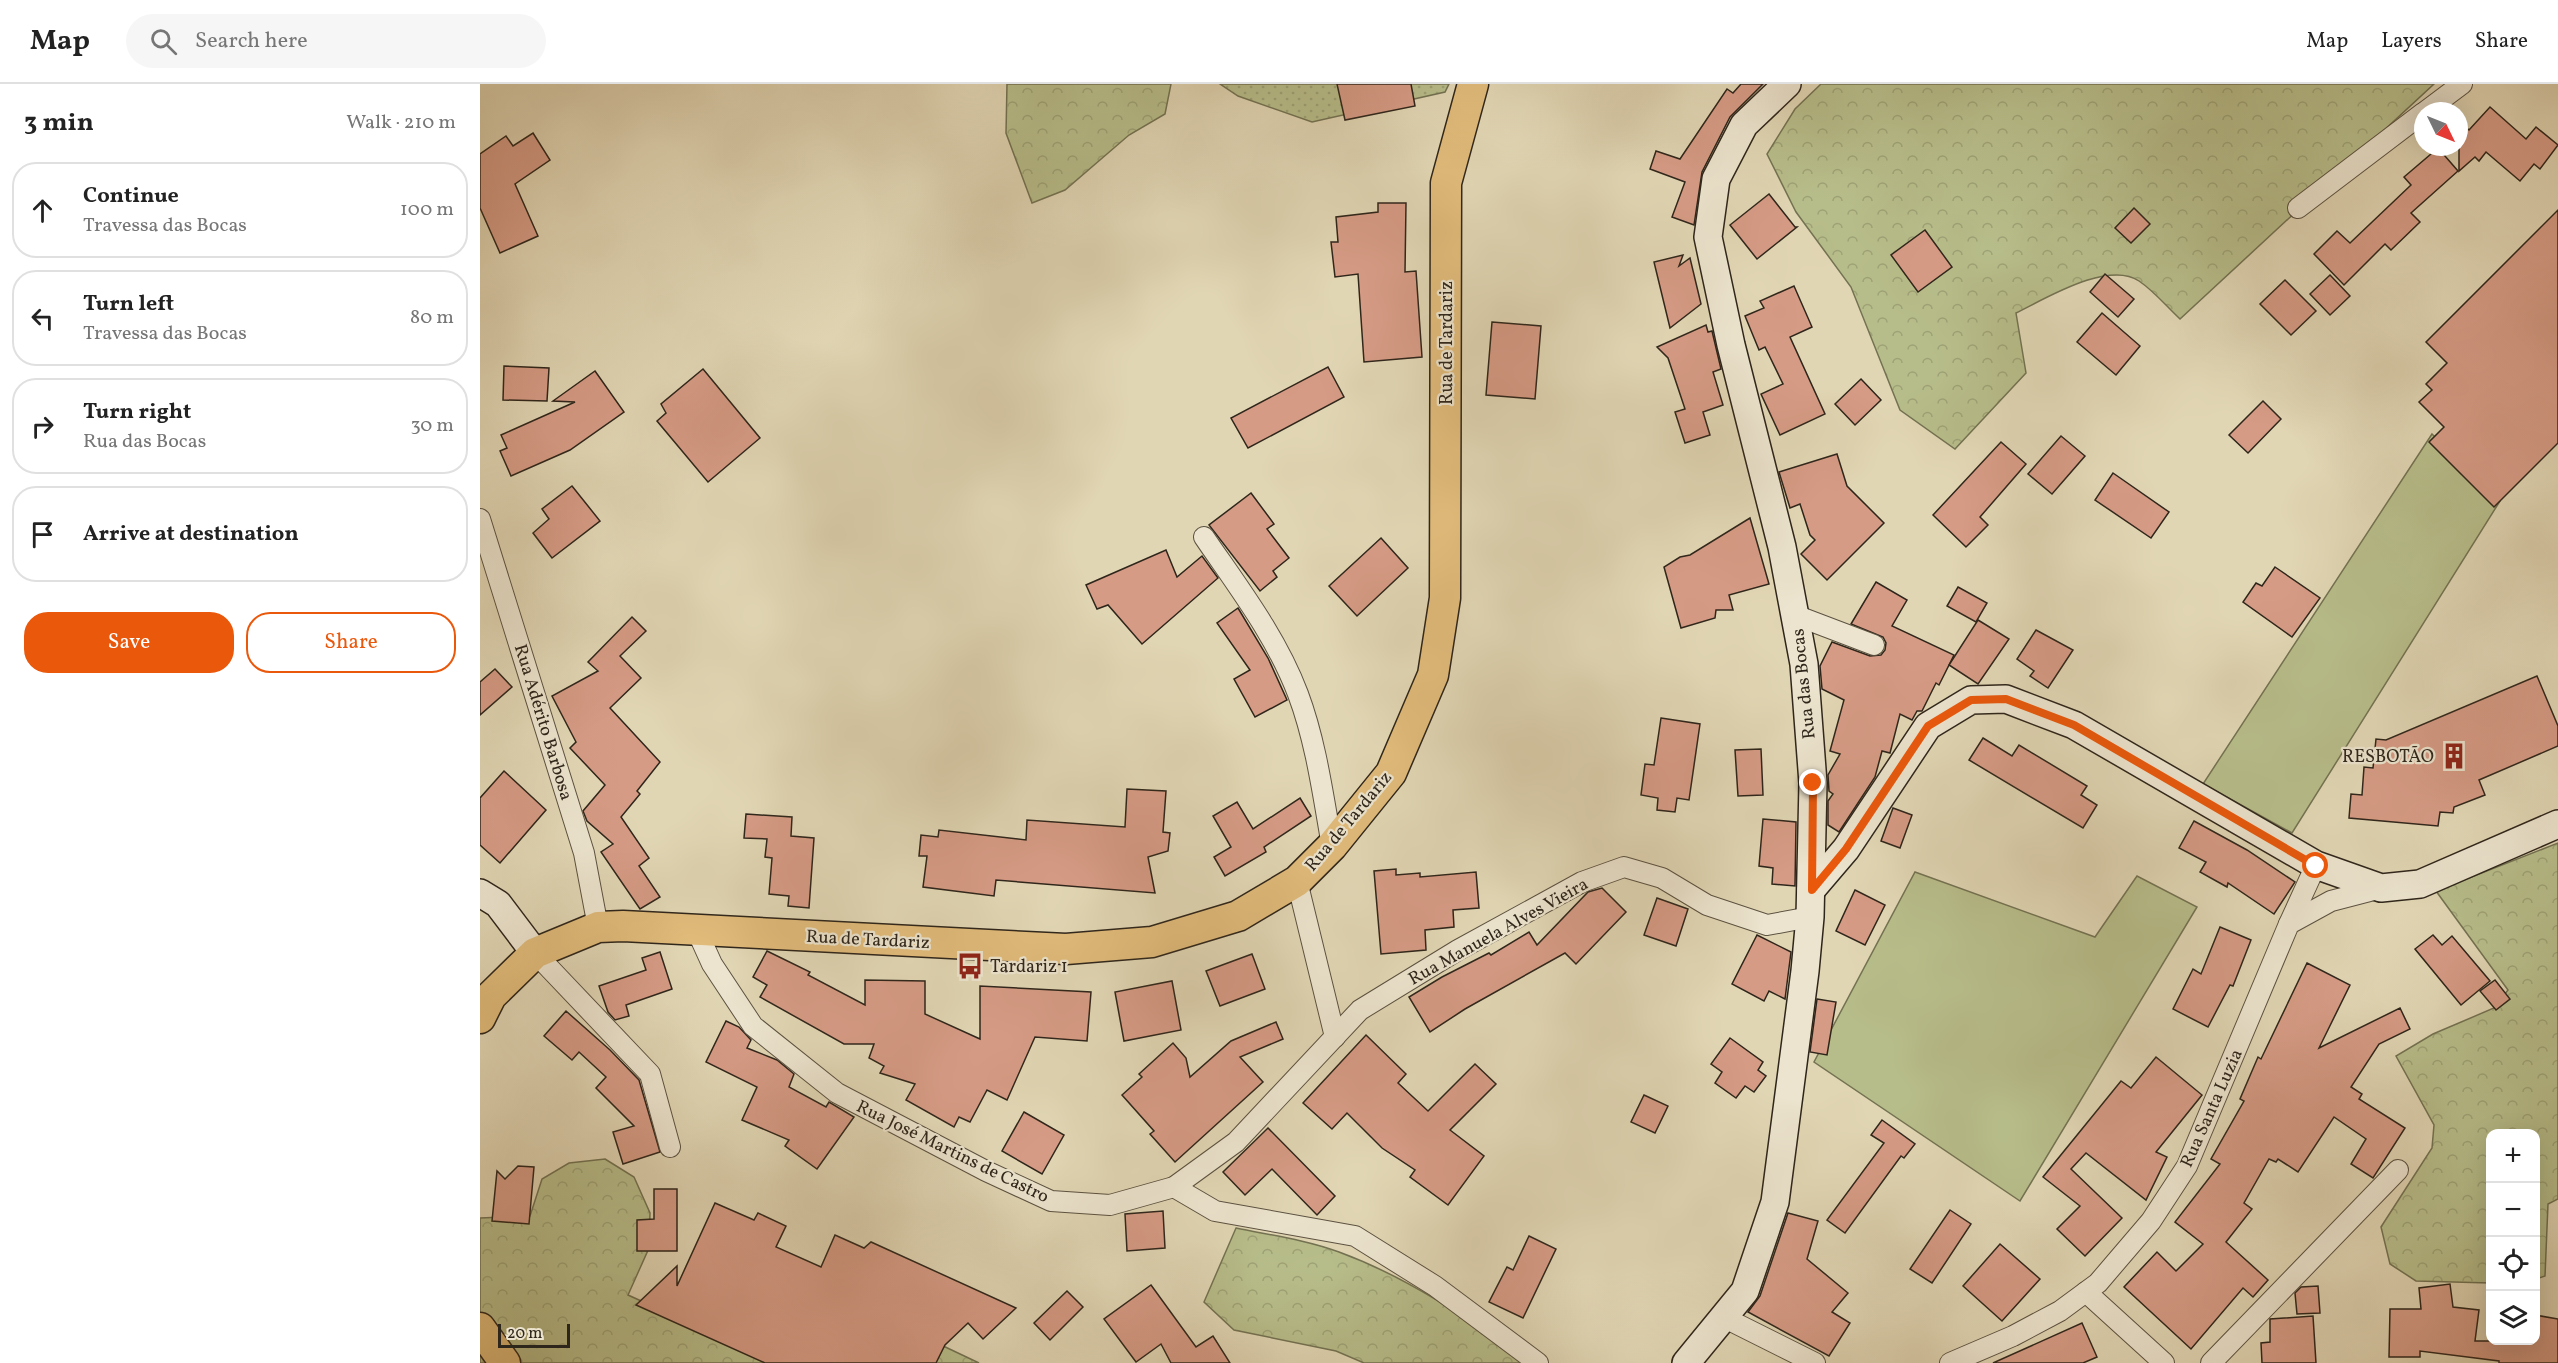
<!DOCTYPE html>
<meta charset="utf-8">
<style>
body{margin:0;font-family:Vollkorn,serif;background:#f6f6f6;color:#222}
.controls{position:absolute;right:18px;bottom:18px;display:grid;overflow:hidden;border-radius:12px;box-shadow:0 6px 24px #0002}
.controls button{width:54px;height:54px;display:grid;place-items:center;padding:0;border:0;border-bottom:2px solid #e0e0e0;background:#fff;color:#222;font:30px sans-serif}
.compass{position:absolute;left:1934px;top:18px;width:54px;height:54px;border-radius:50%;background:#fff;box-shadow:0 6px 24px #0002;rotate:133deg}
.scale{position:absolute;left:18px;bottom:15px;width:72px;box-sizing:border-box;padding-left:6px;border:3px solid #2f261b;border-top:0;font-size:16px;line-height:21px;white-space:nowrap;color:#2f261b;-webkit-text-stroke:4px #ece4ce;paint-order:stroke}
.stop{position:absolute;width:18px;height:18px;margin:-14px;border:4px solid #ea580c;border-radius:50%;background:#fff}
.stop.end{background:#ea580c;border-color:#fff;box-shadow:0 2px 6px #0008}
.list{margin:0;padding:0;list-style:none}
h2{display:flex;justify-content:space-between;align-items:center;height:78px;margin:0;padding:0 24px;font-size:26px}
h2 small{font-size:20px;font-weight:400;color:#767676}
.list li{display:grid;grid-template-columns:39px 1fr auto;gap:18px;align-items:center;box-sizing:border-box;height:96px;margin:0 12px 12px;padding:0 12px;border:2px solid #e0e0e0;border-radius:24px}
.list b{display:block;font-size:22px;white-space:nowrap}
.list p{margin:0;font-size:20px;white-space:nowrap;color:#767676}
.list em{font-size:20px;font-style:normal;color:#767676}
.actions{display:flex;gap:12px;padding:18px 24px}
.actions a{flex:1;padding:14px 0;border:2px solid #ea580c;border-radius:24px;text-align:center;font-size:21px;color:#ea580c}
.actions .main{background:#ea580c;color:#fff}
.icon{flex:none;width:33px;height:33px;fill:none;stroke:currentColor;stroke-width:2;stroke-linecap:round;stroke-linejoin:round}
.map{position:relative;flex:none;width:2078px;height:1279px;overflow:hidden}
header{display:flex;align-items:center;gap:36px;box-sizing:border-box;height:84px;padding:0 30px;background:#fff;border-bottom:2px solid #e0e0e0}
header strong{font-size:28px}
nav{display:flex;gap:33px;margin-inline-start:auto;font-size:21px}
.search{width:420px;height:54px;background:#f6f6f6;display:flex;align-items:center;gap:15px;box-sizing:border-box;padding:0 21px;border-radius:33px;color:#767676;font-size:22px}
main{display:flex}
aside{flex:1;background:#fff}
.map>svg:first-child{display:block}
.grass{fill:#b7bd8a;stroke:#737252;stroke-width:1.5}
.forest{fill:url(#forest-crowns);stroke:#737252;stroke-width:1.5}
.garden{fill:url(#garden-dots);stroke:#737252;stroke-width:1.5}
.building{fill:#d69b85;stroke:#2f261b;stroke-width:1.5}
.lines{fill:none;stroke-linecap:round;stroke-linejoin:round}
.street-casing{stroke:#5c5241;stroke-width:22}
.secondary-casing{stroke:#2f261b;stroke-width:30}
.primary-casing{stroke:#2f261b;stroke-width:33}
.street{stroke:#ece4ce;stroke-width:20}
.secondary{stroke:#ece4ce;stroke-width:27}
.primary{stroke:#e0bb7a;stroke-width:30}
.route{stroke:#ea580c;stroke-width:8}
.labels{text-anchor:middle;stroke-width:4.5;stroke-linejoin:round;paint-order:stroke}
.street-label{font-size:18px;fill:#2f261b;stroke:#ece4ce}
.poi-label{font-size:18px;fill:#2f261b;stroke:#ece4ce;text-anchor:end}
</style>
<header>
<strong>Map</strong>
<div class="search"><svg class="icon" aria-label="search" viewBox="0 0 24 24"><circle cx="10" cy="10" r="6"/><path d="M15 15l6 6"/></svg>Search here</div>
<nav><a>Map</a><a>Layers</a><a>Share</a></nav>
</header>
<main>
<aside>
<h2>3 min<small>Walk · 210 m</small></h2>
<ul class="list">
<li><svg class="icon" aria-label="ahead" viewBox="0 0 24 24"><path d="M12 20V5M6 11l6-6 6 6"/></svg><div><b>Continue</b><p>Travessa das Bocas</p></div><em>100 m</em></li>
<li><svg class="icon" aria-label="left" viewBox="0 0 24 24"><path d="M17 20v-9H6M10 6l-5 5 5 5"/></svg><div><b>Turn left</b><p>Travessa das Bocas</p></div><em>80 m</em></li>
<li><svg class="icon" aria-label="right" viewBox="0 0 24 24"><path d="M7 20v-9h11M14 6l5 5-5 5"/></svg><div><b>Turn right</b><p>Rua das Bocas</p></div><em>30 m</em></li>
<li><svg class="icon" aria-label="arrive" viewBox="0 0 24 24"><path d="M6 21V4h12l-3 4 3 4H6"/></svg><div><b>Arrive at destination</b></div></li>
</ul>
<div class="actions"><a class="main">Save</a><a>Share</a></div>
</aside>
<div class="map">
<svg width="2078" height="1279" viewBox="0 0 2078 1279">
<defs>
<pattern id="forest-crowns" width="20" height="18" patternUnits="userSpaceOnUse" patternTransform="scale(1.5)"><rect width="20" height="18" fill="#b7bd8a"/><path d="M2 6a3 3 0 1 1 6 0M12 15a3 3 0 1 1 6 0" fill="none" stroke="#9ea276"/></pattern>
<pattern id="garden-dots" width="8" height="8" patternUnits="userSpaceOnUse" patternTransform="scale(1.5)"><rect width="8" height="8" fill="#b7bd8a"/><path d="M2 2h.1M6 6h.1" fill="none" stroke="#9ea276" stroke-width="1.8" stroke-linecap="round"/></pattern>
</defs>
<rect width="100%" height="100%" fill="#e1d6b4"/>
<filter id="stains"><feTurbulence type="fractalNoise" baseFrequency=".00333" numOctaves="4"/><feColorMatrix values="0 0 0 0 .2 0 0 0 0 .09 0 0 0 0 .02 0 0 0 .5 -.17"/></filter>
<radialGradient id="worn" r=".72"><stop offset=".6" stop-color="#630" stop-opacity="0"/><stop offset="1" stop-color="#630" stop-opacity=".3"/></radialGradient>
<g class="grass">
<polygon points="1952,350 2020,417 1812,749 1723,700"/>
<polygon points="1435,788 1615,853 1657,792 1717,823 1540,1117 1334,978"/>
</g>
<g class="forest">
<polygon points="527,0 691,0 685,30 649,51 585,106 552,119 526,49"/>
<path d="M1341 0H1954L1700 235C1687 223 1674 207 1659 197 1628 176 1565 215 1536 229L1546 289 1475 365 1420 326 1371 203 1316 128 1287 70 1315 25Z"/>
<polygon points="2078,759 2078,1115 2068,1120 2065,1192 2056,1195 2056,1050 2010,1050 2010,1199 1936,1197 1910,1180 1901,1143 1952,1064 1954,1041 1916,972 1953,950 2014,924 2028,906 1956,807"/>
<polygon points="125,1075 154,1093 170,1129 169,1164 148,1211 281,1271 291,1279 0,1279 0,1134 50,1132 62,1095 89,1079"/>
<path d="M756 1144C790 1151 827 1156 859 1168 927 1193 990 1235 1048 1279H884L856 1267 754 1246 724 1218Z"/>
<polygon points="459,1260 499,1279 451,1279"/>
</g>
<polygon class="garden" points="740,0 969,0 965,8 832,38 758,12"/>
<g class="building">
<polygon points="857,0 931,0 935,22 865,36"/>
<polygon points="1261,0 1283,0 1250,33 1222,88 1214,141 1192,133 1205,98 1170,85 1176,67 1200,75 1247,5 1253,9"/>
<polygon points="2010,23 2046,55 2056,43 2078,61 2060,85 2054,80 2040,97 2006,68 1999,77 1995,73 1979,87 1979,37 1989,46"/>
<polygon points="53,49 70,76 35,100 58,152 20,169 0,124 0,70 26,52 33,62"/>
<polygon points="1958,64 1978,87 1931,129 1940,138 1911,166 1905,160 1864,201 1834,170 1857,147 1870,159 1931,101 1924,93"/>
<polygon points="1289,110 1315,143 1317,143 1277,175 1250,141"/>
<polygon points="898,119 926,119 925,188 936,187 942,273 884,278 878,190 855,193 851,158 858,158 856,133 898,128"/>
<polygon points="1654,124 1670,140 1651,159 1635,144"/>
<polygon points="2078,126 2078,359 2014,423 1949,358 1964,343 1939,318 1952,306 1946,300 1967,279 1946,258"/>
<polygon points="1445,146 1472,183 1438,208 1411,171"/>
<polygon points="1203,171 1199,182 1210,174 1221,220 1190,244 1174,178"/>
<polygon points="1625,190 1654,215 1638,233 1610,208"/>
<polygon points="1850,191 1870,212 1850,231 1830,210"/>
<polygon points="1805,196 1836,227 1811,251 1780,220"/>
<polygon points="1314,202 1332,243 1310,253 1345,330 1300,351 1281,310 1303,300 1285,263 1279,266 1265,232 1284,224 1280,217"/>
<polygon points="1622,229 1660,262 1636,291 1597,258"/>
<polygon points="1012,238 1061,242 1055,315 1006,311"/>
<polygon points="1226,241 1228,248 1232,247 1241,285 1233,288 1243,321 1223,328 1230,351 1205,359 1195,328 1205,325 1188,274 1177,263"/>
<polygon points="24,282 69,284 67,317 23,316"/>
<polygon points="848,283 864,313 768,364 751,334"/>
<polygon points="223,285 280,354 228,398 177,337 186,329 181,320"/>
<polygon points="115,287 144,328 90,366 31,392 20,367 27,364 21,351 95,318 73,317"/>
<polygon points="1381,295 1401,316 1375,341 1355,320"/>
<polygon points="1783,317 1801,335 1768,369 1749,351"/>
<polygon points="1581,352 1605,372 1572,410 1548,390"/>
<polygon points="1521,358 1546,380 1500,433 1508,441 1486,463 1453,431"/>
<polygon points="1357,370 1367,402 1404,439 1347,496 1321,470 1335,456 1330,451 1320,420 1310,424 1299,388"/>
<polygon points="1633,389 1689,428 1671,454 1615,416"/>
<polygon points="92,402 120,437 72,474 53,449 69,435 62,425"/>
<polygon points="771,409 794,440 787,445 809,474 793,487 797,493 780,507 729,441"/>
<polygon points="1270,434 1289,500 1249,511 1253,526 1236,526 1235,534 1201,544 1184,483 1200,473 1210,471"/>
<polygon points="901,454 928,484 877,532 849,502"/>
<polygon points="686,466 697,493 722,472 738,494 662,560 628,521 617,525 606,501"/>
<polygon points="1795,483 1840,514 1812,553 1763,518 1776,499 1782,502"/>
<polygon points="1396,498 1427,516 1412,542 1474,571 1459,601 1456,599 1442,627 1437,627 1432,636 1420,630 1410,669 1402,667 1395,693 1359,748 1348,741 1348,717 1353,710 1349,707 1348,691 1360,670 1350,667 1364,616 1342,605 1340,582 1352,558 1390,572 1401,571 1405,566 1406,559 1403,553 1371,540"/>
<polygon points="1478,503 1507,519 1496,538 1467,522"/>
<polygon points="758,524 788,574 807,616 775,633 754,595 770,586 737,539"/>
<polygon points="152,533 166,547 140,572 161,594 130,624 180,678 157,707 160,710 141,733 169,774 159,782 180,813 160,825 121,768 133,760 107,737 103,727 125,701 90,664 96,658 72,612 118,587 108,578"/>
<polygon points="1498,536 1529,555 1498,600 1469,581"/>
<polygon points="1556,546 1593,566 1568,604 1550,592 1554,587 1537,575"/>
<polygon points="15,585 32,603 0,631 0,598"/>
<polygon points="2057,592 2078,642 2078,662 1999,696 2005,711 1974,723 1973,729 1960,728 1958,742 1869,734 1871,710 1882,711 1884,683 1893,684 1896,655 1906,656"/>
<polygon points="1181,634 1220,640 1209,716 1197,714 1195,728 1177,726 1178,714 1161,711 1165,680 1174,681"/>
<polygon points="1503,654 1532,672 1539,661 1607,702 1601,711 1617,721 1603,744 1489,676"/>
<polygon points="1281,665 1283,711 1258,712 1255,666"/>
<polygon points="24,687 66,726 20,779 0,761 0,714"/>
<polygon points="647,705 686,707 683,748 690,749 688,767 668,773 675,809 516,796 514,812 443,803 447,772 439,772 441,751 458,753 459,746 546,756 547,736 645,743"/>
<polygon points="820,714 831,732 784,763 786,768 745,792 734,773 751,763 733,732 757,718 773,745"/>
<polygon points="1413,724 1432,731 1420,764 1401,757"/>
<polygon points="266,730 312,733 311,752 334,754 329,824 308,822 309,812 289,810 292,774 285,773 287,755 264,754"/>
<polygon points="1283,735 1316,738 1315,802 1292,800 1293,784 1279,782"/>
<polygon points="1714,737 1767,766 1815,798 1794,830 1748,799 1747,803 1720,788 1726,778 1699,764"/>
<polygon points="916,785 916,791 940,789 940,793 996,788 999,824 973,826 974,843 945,846 946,866 901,870 894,787"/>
<polygon points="1122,804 1146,828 1096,880 1085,869 985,925 950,948 929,913 962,893 1009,869 1011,871 1049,848 1057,861 1108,808"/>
<polygon points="1375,806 1405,821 1385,861 1356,847"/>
<polygon points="1177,814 1208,825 1196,862 1164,851"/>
<polygon points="1740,843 1771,856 1753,902 1750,901 1728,943 1693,925 1713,885 1721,890"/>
<polygon points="1277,851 1311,868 1305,915 1289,907 1284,917 1252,900"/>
<polygon points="1953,851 1962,861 1972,852 2010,897 1981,921 1935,865"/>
<polygon points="287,867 330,888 328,891 385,921 385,896 445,897 445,930 500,955 500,902 611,908 607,957 555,953 527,1016 507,1006 490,1038 479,1033 474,1043 426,1016 435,1000 400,989 404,982 389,974 394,960 364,960 280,913 287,901 273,893"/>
<polygon points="180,868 192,905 146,921 149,932 135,936 128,928 119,902 166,886 162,874"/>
<polygon points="772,870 785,905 740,922 726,887"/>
<polygon points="1827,879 1870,901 1839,964 1920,924 1930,945 1899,960 1871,1003 1882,1010 1879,1015 1925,1044 1893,1094 1871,1080 1886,1055 1854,1033 1818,1088 1798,1075 1796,1078 1789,1075 1764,1119 1772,1125 1746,1158 1788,1196 1773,1213 1763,1204 1711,1265 1644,1203 1677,1168 1696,1187 1723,1160 1695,1138 1740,1080 1731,1075 1764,1017 1760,1015 1778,973 1781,975"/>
<polygon points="2015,896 2030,915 2016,926 2000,907"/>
<polygon points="692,897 701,946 644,957 635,908"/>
<polygon points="1337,915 1356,918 1347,971 1330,968"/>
<polygon points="86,927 130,966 159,996 180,1068 143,1080 133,1048 154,1042 116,1004 126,993 99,968 92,976 64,952"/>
<polygon points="246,937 259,943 271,956 267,964 297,976 314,990 309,1003 346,1023 349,1018 374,1033 337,1085 305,1062 309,1056 262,1036 277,1003 226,978"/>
<polygon points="796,938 803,955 760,973 783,998 695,1078 670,1050 674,1047 642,1011 662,993 659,990 693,959 706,974 710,993 751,957"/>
<polygon points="886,951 926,990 918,999 948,1027 995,980 1016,1000 970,1046 1004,1072 968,1121 930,1093 935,1086 902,1064 867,1029 852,1045 823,1019"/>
<polygon points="1250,954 1283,978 1278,986 1286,992 1274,1008 1265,1002 1256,1014 1235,999 1242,988 1231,980"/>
<polygon points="1676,973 1722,1011 1676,1068 1687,1073 1666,1116 1606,1069 1591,1085 1642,1134 1605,1172 1577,1145 1600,1122 1563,1093 1641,997 1651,1004"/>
<polygon points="1164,1011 1188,1022 1175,1049 1151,1038"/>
<polygon points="544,1028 584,1051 562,1090 522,1067"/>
<polygon points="1402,1036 1435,1060 1424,1074 1421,1072 1365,1149 1347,1136 1404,1059 1391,1051"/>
<polygon points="788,1044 855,1112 837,1131 792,1085 765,1111 743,1088"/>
<polygon points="38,1082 54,1083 49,1140 12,1137 17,1087 25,1095"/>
<polygon points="174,1105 197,1105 197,1167 157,1167 157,1136 174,1135"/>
<polygon points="235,1119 274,1136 278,1129 306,1142 296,1163 341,1183 355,1151 384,1164 391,1158 536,1224 503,1255 488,1239 465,1261 456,1279 285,1279 156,1221 197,1182 197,1202"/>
<polygon points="1470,1126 1491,1140 1452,1199 1430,1185"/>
<polygon points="683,1127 685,1164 647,1167 645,1130"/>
<polygon points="1308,1129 1338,1137 1327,1175 1368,1209 1352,1228 1370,1239 1349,1272 1268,1228 1280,1212"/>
<polygon points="1049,1152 1076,1165 1043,1234 1009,1218 1027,1183 1033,1186"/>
<polygon points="1520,1160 1560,1195 1522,1237 1483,1202"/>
<polygon points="1970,1200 1973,1223 1999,1226 1995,1257 2055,1257 2055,1231 2078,1235 2078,1279 2019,1279 2019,1277 1940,1267 1940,1273 1909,1273 1910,1225 1941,1225 1939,1204"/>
<polygon points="671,1201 716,1263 733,1252 750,1279 691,1279 681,1260 656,1278 624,1235"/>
<polygon points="1838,1202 1840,1229 1817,1230 1815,1209 1821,1203"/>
<polygon points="587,1207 603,1223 570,1256 554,1239"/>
<polygon points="1833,1232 1836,1279 1782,1279 1781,1259 1790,1258 1790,1235"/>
<polygon points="1602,1239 1617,1273 1603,1279 1513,1279"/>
</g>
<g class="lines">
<g class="street-casing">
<g id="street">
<polyline points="1946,27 1982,0"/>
<polyline points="1818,124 1943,29"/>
<polyline points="0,435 104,769 118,843"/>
<path d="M724 453C758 503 796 552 818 610 836 658 843 711 852 762"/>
<polyline points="1315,531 1394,561"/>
<polyline points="817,797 855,953"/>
<polyline points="1809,840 1836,781"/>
<polyline points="217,847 232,880 273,942 357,1009 506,1087 571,1117 630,1121 694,1103 756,1058 880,926 978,866 1102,798 1144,783 1182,794 1227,821 1287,841 1330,833"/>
<polyline points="55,869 170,990 190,1063"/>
<polyline points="694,1103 735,1127 875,1152 955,1202 1058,1279"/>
<polyline points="1606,1208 1684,1279"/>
<polyline points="1243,1233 1335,1279"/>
<polyline points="1470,1279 1533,1252 1580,1227 1618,1199 1671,1137 1707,1082 1809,840 1851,817 1901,804"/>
<polyline points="1731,1279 1918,1086"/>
</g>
</g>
<g class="secondary-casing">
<g id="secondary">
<polyline points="1331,806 1366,765 1448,642 1491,616 1526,615 1594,641 1836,781 1901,804 1940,800 2078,740"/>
<polyline points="0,809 18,820 55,869"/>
<polyline points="1206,1279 1265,1207 1295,1118 1325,887 1330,833 1333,699 1324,580 1302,463 1251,261 1228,153 1236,95 1264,41 1307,0"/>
</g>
</g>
<g class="primary-casing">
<g id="primary">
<polyline points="0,934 11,912 55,869 118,843 143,842 586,865 672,858 758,832 817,797 852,762 911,689 953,591 965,514 966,99 993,0"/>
<polyline points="0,1244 25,1279"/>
</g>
</g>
<use href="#street" class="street"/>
<use href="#secondary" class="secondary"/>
<use href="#primary" class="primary"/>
</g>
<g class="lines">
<polyline class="route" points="1333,699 1332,806 1366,765 1448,642 1491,616 1526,615 1594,641 1836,782"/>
</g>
<defs>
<g id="building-bare" transform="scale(2.07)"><path d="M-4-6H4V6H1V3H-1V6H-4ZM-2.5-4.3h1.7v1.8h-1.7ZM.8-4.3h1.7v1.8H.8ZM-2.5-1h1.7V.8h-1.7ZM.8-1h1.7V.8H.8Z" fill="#8f2418" stroke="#ece4ce" stroke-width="2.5" paint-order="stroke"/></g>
<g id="bus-bare" transform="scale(2.07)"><path d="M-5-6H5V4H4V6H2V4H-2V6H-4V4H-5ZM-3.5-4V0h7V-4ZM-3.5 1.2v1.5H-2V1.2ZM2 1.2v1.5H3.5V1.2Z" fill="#8f2418" stroke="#ece4ce" stroke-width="2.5" paint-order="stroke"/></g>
</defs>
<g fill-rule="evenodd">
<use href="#building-bare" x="1974" y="672"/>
<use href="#bus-bare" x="490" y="882"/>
</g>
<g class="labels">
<g class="street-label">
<text transform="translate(966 259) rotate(-90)" y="6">Rua de Tardariz</text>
<text transform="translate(1323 600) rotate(-96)" y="6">Rua das Bocas</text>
<text transform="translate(64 638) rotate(73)" y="6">Rua Adérito Barbosa</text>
<text transform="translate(868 737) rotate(-50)" y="6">Rua de Tardariz</text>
<text transform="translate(1018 847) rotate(-29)" y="6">Rua Manuela Alves Vieira</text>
<text transform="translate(388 855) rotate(3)" y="6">Rua de Tardariz</text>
<text transform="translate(1731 1024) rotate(-66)" y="6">Rua Santa Luzia</text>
<text transform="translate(473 1067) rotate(26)" y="6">Rua José Martins de Castro</text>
</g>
<g class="poi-label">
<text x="1954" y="678">RESBOTÃO</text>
<text x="510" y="888" text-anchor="start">Tardariz 1</text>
</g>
</g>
<rect width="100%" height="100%" filter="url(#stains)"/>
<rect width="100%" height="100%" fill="url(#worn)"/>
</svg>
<div class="controls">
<button>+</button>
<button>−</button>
<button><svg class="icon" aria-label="locate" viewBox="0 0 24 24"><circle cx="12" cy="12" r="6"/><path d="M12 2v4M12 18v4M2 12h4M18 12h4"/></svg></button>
<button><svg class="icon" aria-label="layers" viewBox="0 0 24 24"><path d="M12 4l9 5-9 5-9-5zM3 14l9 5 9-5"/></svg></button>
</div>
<svg class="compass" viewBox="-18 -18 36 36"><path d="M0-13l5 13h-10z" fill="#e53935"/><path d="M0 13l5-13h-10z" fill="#767676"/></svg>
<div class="scale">20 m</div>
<div class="stop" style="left:1836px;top:782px"></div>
<div class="stop end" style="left:1333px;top:699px"></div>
</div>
</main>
